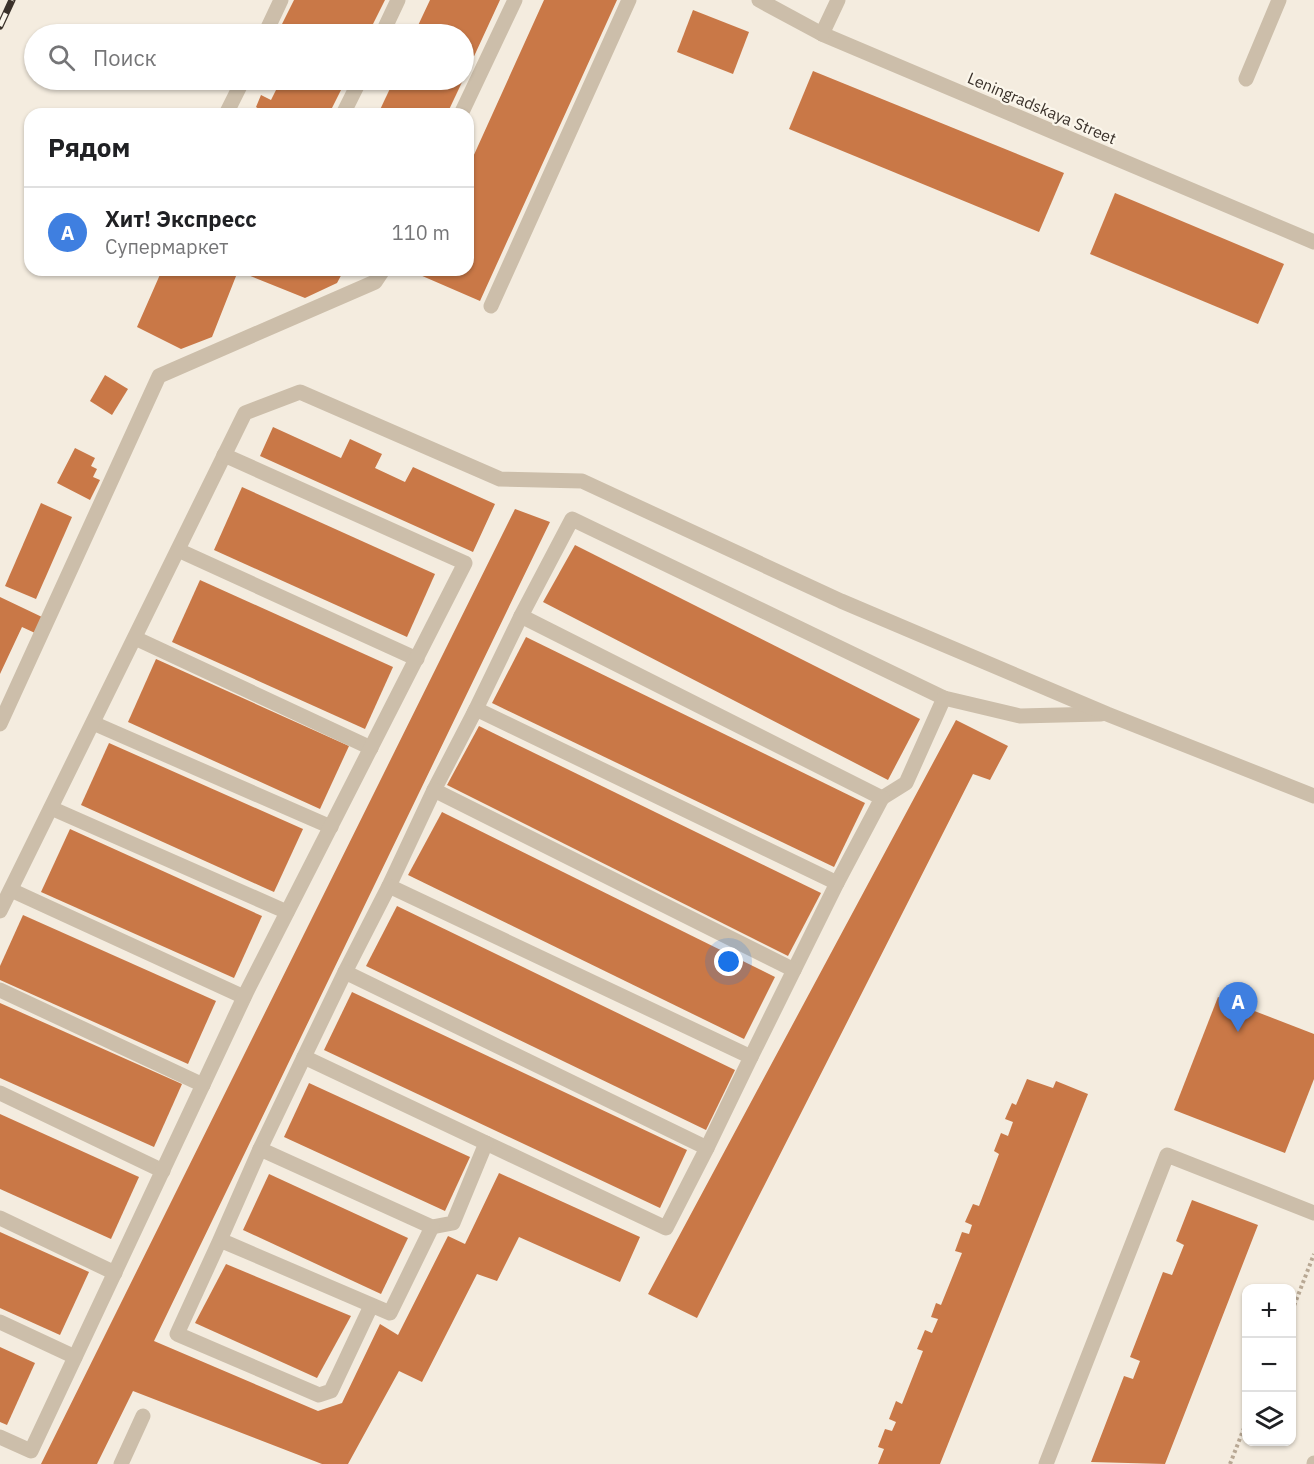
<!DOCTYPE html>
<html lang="ru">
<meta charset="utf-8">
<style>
body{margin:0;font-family:"IBM Plex Sans",sans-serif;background:#f6f6f6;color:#202124}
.controls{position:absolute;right:18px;bottom:18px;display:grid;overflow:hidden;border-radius:12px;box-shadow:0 2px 4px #0004}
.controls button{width:54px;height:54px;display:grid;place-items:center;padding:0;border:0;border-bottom:2px solid #e0e0e0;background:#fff;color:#202124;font:30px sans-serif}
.you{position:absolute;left:729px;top:962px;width:21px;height:21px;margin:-15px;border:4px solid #fff;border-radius:50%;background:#1a73e8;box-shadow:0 0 0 9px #1a73e833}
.badge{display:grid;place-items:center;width:39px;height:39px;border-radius:50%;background:#1d505d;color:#fff;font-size:20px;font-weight:700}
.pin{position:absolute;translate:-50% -50px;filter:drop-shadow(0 2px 3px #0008)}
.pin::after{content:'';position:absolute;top:32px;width:21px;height:18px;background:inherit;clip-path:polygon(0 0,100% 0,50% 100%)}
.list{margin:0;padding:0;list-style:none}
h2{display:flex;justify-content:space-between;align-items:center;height:78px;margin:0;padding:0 24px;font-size:26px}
h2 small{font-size:20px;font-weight:400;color:#757577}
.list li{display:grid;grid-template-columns:39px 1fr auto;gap:18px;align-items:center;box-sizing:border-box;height:90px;padding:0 24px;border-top:2px solid #e0e0e0}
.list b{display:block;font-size:22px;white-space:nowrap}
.list p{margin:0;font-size:20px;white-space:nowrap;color:#757577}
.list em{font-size:20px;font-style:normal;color:#757577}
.icon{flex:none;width:33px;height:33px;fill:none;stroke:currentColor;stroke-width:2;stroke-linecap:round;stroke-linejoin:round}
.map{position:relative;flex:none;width:1314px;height:1464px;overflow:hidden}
.search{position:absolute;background:#fff;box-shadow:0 2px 4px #0004;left:24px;top:24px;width:450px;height:66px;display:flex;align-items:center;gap:15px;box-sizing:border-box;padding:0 21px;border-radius:33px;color:#757577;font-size:22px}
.panel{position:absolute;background:#fff;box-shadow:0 2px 4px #0004;left:24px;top:108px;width:450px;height:168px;border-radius:18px}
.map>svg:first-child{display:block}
.building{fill:#c97847}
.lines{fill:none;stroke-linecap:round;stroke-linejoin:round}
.path{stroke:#b8a894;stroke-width:4;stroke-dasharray:3 3;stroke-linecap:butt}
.minor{stroke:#ccbeaa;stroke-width:15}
.rail-casing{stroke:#3a312a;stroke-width:7}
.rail{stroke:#fbf6eb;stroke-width:4.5;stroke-dasharray:14;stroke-linecap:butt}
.labels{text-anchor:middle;stroke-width:4.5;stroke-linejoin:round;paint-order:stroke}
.street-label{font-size:16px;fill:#3a312a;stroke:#fbf6eb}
</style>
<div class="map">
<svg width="1314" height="1464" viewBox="0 0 1314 1464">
<rect width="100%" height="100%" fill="#f4ecdf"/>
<g class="building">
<polygon points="294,0 385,0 368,34 277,34"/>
<polygon points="430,0 500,0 464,78 464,34 414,34"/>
<polygon points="544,0 617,0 480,301 420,275 422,270 468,270 468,168"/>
<polygon points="693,10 749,32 733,74 677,52"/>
<polygon points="813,71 1064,173 1039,232 789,129"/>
<polygon points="270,80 346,80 329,114 266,114 256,107 261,95 271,100 279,84"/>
<polygon points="394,80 463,80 447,114 378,114"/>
<polygon points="1115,193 1284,264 1258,324 1090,254"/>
<polygon points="162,270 344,270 337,283 305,298 238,271 212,337 181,349 137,327"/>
<polygon points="105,375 128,389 112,415 90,401"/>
<polygon points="273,427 341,458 350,439 382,454 375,468 405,482 413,467 495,504 473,552 260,456"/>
<polygon points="75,448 95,458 91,466 97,469 93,477 100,480 90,500 57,483"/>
<polygon points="242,487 435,574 407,637 214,550"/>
<polygon points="41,503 72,517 36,599 5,586"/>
<polygon points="515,509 550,522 154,1341 318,1411 342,1403 380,1324 398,1335 448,1236 465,1244 499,1173 640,1237 620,1282 519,1237 497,1281 477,1274 422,1382 399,1371 348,1464 322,1464 133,1391 97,1464 41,1464"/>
<polygon points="575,545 920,719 888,780 543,602"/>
<polygon points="200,580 393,667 365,729 172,642"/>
<polygon points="0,597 42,617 35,633 22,627 0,674"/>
<polygon points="526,637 865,803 834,867 492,703"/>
<polygon points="156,659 349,746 320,809 128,722"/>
<polygon points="956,720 1008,746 990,780 973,774 697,1318 648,1294"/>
<polygon points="479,726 821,893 788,956 447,785"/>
<polygon points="109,743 303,829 274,892 81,805"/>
<polygon points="442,812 775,977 744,1039 408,875"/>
<polygon points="70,829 262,916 234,978 41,892"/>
<polygon points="397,906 735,1070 706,1130 366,966"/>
<polygon points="23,915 216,1001 188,1064 0,980 0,966"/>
<polygon points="352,992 687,1150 660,1208 324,1050"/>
<polygon points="1218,997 1314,1034 1314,1079 1285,1153 1174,1110"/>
<polygon points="0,1003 182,1084 154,1147 0,1078"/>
<polygon points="1027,1079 1053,1088 1056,1081 1088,1094 940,1464 878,1464 884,1449 878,1447 885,1429 892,1431 896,1422 889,1419 896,1401 902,1404 923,1351 917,1349 925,1330 932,1333 938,1319 931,1317 936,1303 941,1305 962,1253 955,1251 962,1232 969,1234 972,1225 965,1222 973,1204 979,1206 999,1154 994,1151 1001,1133 1008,1136 1013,1122 1005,1119 1012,1103 1016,1105"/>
<polygon points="309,1083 470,1157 445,1211 284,1137"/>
<polygon points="0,1114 139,1177 111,1239 0,1189"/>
<polygon points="269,1174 408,1238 381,1294 243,1230"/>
<polygon points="1192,1200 1258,1225 1165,1464 1091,1462 1124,1376 1133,1379 1140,1361 1130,1357 1163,1272 1172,1275 1184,1245 1176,1241"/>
<polygon points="0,1232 89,1272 60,1335 0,1308"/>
<polygon points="226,1264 351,1316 317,1378 195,1323"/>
<polygon points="0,1347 35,1363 7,1425 0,1422"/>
</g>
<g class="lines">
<g class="path">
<polyline points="1292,1311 1314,1254"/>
<polyline points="1230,1464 1246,1423"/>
</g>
<g class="minor">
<polyline points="759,0 822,34 1314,242"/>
<polyline points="265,34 281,0"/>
<polyline points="382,34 398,0"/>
<polyline points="822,34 838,0"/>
<polyline points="1246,79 1279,0"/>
<polyline points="226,114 243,80"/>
<polyline points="343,114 360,80"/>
<polyline points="461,114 515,0"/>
<polyline points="491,306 629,0"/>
<polyline points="178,550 417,659"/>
<polyline points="521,616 572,519 944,698 906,783 882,798"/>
<polyline points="135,638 371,748"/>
<polyline points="944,698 1020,716 1101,714"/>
<polyline points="474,713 521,616 882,798 837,883"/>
<polyline points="93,723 331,827"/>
<polyline points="0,724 159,376 375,282 383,270"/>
<polyline points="434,790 476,709 837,883 794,970"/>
<polyline points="51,808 287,912"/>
<polyline points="389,886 434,790 794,970 751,1057"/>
<polyline points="11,890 244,997"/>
<polyline points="0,911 245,413 300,392 500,479 582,481 841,601 1107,714 1314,796"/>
<polyline points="345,972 389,886 751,1057 707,1148"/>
<polyline points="0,990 203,1085"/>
<polyline points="304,1057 345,972 707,1148 666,1228 486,1143"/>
<polyline points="0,1093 163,1171"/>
<polyline points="260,1149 304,1057 486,1143 453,1223 432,1227"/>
<polyline points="0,1218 115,1273"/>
<polyline points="220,1240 260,1149 432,1227 390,1313 220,1240 177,1334 319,1395 331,1391 371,1306"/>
<polyline points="0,1322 75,1357"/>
<polyline points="0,1437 31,1451 247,991 465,563 224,455"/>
<polyline points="121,1464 143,1416"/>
<polyline points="1046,1464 1167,1155 1314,1213"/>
<polyline points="1314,1464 1314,1463"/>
</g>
<g class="rail-casing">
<polyline id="rail" points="0,26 12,0"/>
</g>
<use href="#rail" class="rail"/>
</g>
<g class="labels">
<g class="street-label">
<text transform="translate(1042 108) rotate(23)" y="6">Leningradskaya Street</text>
</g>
</g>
</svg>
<div class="controls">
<button>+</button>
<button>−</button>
<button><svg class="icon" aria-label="layers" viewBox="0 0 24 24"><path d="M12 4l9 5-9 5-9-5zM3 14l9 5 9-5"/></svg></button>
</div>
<div class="you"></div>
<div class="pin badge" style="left:1238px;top:1032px;background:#3f7fe0">A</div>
<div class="search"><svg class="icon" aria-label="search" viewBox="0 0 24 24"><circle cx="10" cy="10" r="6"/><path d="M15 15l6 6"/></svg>Поиск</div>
<section class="panel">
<h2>Рядом<small></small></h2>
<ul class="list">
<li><span class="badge" style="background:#3f7fe0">A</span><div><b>Хит! Экспресс</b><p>Супермаркет</p></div><em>110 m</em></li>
</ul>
</section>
</div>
